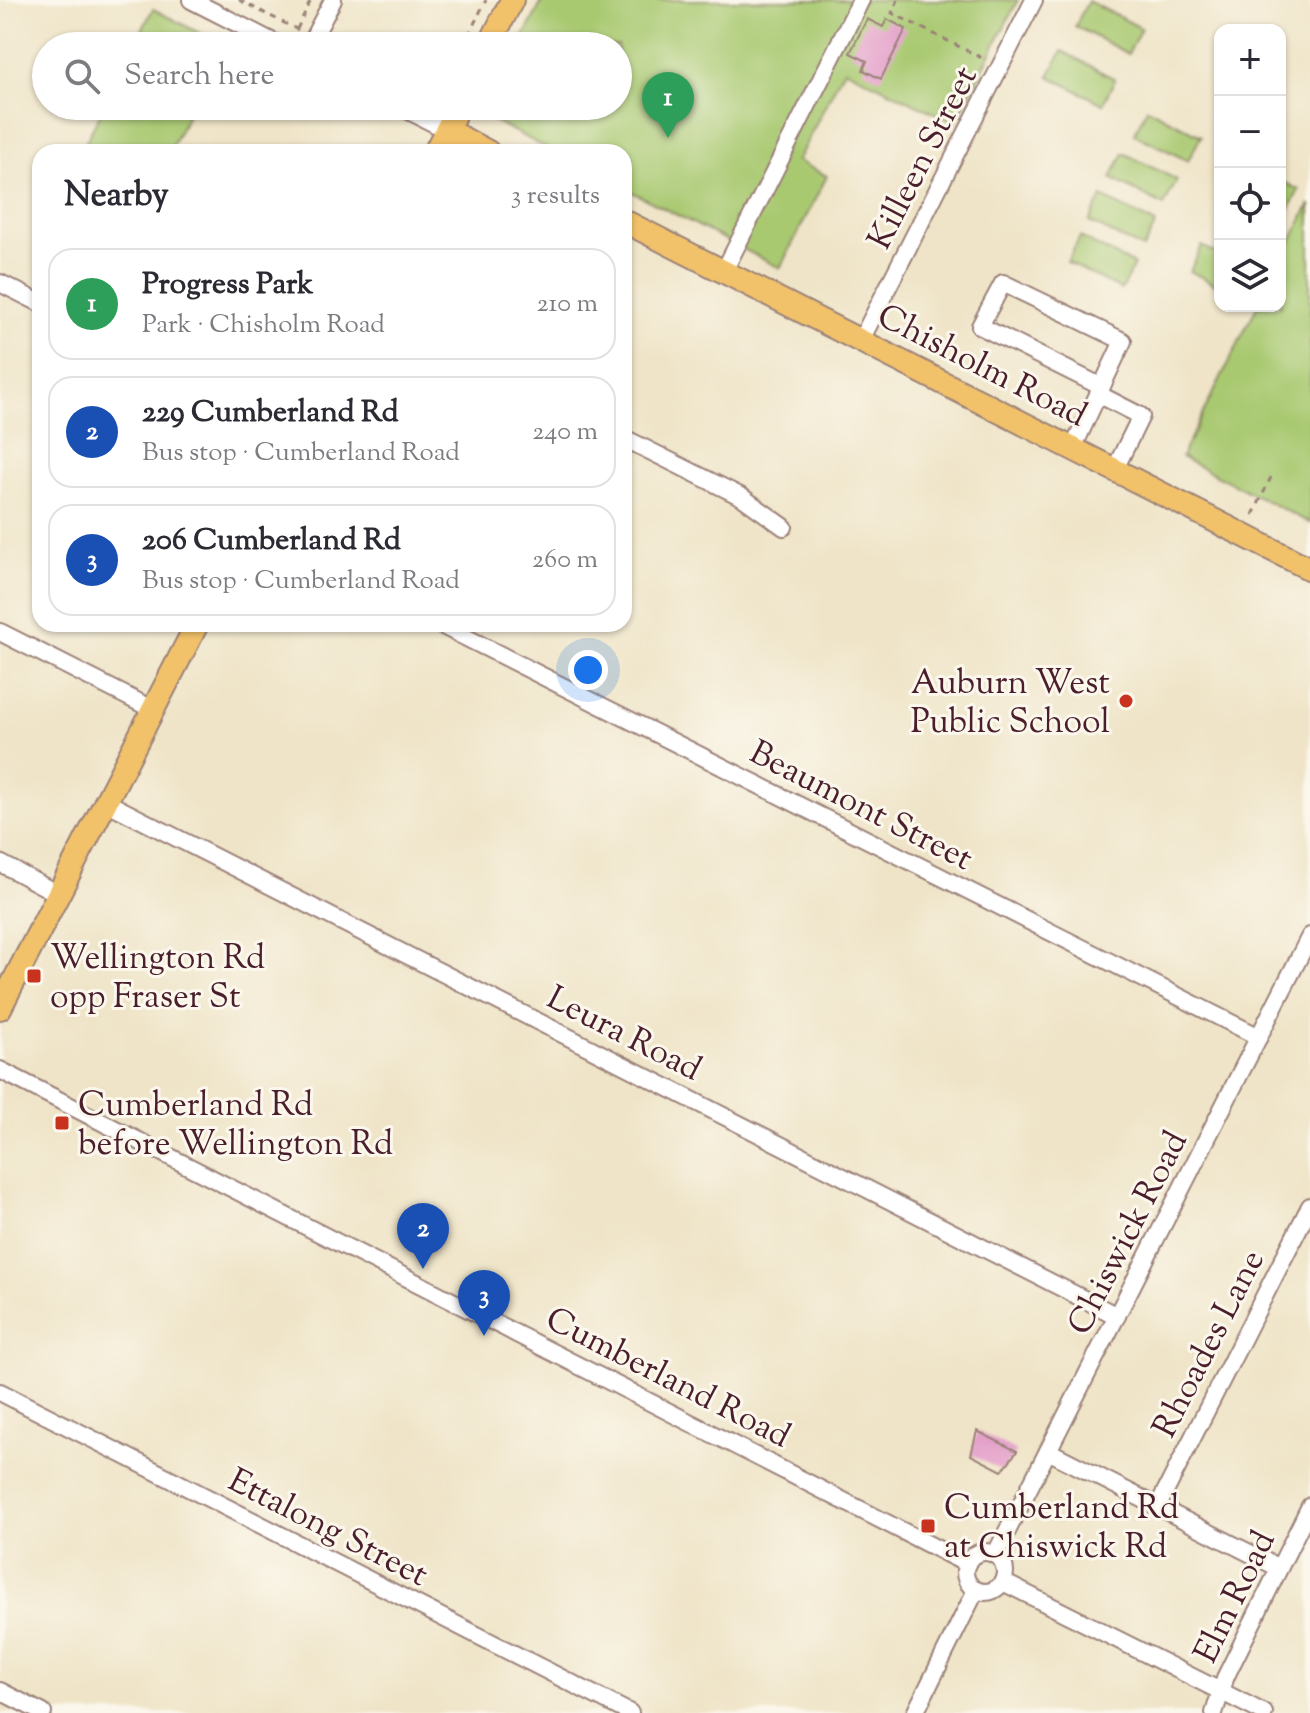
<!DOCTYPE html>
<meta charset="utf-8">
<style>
body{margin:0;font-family:"Sorts Mill Goudy",serif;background:#f7f7f7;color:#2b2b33}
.controls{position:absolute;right:24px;top:24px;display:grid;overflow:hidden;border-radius:16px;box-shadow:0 2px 6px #0004}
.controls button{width:72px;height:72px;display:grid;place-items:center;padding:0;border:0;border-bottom:2px solid #e1e1e2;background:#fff;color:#2b2b33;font:40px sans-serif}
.you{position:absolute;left:588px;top:670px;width:28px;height:28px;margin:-20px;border:6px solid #fff;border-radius:50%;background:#1a73e8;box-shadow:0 0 0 12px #1a73e833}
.badge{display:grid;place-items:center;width:52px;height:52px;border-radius:50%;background:#0b8043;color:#fff;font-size:26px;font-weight:700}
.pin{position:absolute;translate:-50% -66px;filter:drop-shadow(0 2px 4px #0008)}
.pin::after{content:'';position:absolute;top:42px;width:28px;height:24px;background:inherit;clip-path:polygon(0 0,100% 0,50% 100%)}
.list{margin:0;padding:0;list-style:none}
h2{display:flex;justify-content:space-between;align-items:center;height:104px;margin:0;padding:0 32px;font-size:34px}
h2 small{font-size:26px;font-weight:400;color:#7c7c81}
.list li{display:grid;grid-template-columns:52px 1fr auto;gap:24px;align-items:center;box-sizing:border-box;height:112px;margin:0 16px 16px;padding:0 16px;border:2px solid #e1e1e2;border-radius:24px}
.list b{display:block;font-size:30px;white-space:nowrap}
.list p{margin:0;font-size:26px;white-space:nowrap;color:#7c7c81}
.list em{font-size:26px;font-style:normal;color:#7c7c81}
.icon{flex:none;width:44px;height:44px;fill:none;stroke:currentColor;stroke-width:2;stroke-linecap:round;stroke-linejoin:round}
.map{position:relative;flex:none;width:1310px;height:1713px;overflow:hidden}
.search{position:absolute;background:#fff;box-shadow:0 2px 6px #0004;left:32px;top:32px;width:600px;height:88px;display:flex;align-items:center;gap:20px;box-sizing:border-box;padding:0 28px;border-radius:44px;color:#7c7c81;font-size:30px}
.panel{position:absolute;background:#fff;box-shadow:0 2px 6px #0004;left:32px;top:144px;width:600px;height:488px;border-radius:24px}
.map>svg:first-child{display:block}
.green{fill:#a9c971;stroke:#7a744e;stroke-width:2}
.building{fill:#e4a0ca}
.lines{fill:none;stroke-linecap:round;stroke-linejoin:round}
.minor-casing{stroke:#9c8279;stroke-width:20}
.major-casing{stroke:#9c8279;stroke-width:26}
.path{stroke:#9c8279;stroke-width:3;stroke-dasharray:6 6;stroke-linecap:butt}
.minor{stroke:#fff;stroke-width:16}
.major{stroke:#f2c26a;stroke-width:22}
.poi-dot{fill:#c8321e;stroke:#fbf7ec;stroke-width:3}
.labels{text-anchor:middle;stroke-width:6;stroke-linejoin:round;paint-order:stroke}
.street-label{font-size:34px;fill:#4a1f2b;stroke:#fbf7ec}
.poi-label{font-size:34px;fill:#4a1f2b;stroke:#fbf7ec;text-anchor:start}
</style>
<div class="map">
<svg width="1310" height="1713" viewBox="0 0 1310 1713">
<rect width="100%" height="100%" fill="#fbf7ec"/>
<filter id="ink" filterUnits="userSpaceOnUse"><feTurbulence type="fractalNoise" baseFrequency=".0125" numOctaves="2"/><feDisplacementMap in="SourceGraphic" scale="16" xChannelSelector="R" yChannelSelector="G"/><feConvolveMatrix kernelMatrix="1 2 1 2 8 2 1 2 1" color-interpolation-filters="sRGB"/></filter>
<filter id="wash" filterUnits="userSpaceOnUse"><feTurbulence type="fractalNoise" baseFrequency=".006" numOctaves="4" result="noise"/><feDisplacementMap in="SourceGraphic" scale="32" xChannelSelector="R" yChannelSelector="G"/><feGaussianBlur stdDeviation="1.8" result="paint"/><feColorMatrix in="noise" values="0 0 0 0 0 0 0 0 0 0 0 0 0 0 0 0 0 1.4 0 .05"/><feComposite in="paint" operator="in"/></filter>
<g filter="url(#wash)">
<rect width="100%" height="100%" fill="#efe4c7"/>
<g class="green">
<polygon points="543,0 1018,0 955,123 844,69 797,161 827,176 780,268 624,188 624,152 554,152 484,116 489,106 618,106 618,46 519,46"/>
<polygon points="1088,1 1141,28 1128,54 1075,26"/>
<polygon points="153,9 223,45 222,46 134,46"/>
<polygon points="1062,51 1115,79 1103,104 1049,76"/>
<polygon points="104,106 192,106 169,152 87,152 82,149"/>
<polygon points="1147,108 1201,136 1188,161 1134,134"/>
<polygon points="1124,153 1177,180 1164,206 1111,178"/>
<polygon points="1280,180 1299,190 1286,215 1280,211"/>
<polygon points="1102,197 1156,224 1143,249 1089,222"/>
<polygon points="1310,204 1310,523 1181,457 1257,306 1280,306 1280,262"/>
<polygon points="1080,237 1134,265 1121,290 1067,262"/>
<polygon points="1202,246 1220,255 1220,287 1190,271"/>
</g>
<g id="blocks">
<g class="building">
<polygon points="867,19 883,27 887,19 906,29 881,79 863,70 867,61 850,53"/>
<polygon points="977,1431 1017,1451 1002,1471 971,1455"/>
</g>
</g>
</g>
<g filter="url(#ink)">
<use href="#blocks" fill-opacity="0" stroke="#9c8279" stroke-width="2"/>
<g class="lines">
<g class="minor-casing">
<g id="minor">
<polyline points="191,0 281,46"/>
<polyline points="309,46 333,0"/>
<polyline points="399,106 447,130"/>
<polyline points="724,271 861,0"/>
<polyline points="0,283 40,303"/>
<polyline points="861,340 1034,0"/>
<polyline points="1098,394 1141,416 1115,469"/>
<polyline points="624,438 742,497 784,527"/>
<polyline points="1073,448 1123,341 1003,283 980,326 1102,387"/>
<polyline points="439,624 1259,1037"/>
<polyline points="0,632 152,709"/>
<polyline points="106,802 1117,1316"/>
<polyline points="0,863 58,894"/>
<polyline points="0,1070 967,1564"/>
<polyline points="0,1392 630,1713"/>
<polyline points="1048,1451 1279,1568"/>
<polyline points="1158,1506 1310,1206"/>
<circle cx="985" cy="1572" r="20"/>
<polyline points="995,1555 1310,936"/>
<polyline points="1003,1582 1264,1713"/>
<polyline points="0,1691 43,1713"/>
<polyline points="915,1713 976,1590"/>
<polyline points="1214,1713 1226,1676 1310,1506"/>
</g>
</g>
<g class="major-casing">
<g id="major">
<polyline points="489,46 512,0"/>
<polyline points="447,130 488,152"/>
<polyline points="435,152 459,106"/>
<polyline points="624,221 1310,569"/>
<polyline points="0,1008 197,624"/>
</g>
</g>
<g class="path">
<polyline points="239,0 300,31"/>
<polyline points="898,0 892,13 986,60"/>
<polyline points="297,29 311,0"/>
<polyline points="463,46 486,0"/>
<polyline points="1253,515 1272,475"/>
</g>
<use href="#minor" class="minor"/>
<use href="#major" class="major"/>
</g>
</g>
<g class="poi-dot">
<circle cx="1126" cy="701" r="8"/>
<rect x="26" y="968" width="16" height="16" rx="4"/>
<rect x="54" y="1115" width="16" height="16" rx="4"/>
<rect x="920" y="1518" width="16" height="16" rx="4"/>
</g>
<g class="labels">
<g class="street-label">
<text transform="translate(921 157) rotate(-63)" y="12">Killeen Street</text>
<text transform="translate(983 364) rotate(27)" y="12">Chisholm Road</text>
<text transform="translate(862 804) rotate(27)" y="12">Beaumont Street</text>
<text transform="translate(625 1032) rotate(27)" y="12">Leura Road</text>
<text transform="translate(1126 1232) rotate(-63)" y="12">Chiswick Road</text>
<text transform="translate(1207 1343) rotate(-63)" y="12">Rhoades Lane</text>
<text transform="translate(669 1376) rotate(27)" y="12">Cumberland Road</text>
<text transform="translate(329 1526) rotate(27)" y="12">Ettalong Street</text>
<text transform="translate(1233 1596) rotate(-64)" y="12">Elm Road</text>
</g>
<g class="poi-label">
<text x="1110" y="693" text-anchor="end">Auburn West<tspan x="1110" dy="39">Public School</tspan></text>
<text x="50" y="968">Wellington Rd<tspan x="50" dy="39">opp Fraser St</tspan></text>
<text x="78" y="1115">Cumberland Rd<tspan x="78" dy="39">before Wellington Rd</tspan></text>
<text x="944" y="1518">Cumberland Rd<tspan x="944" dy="39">at Chiswick Rd</tspan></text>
</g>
</g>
</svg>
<div class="controls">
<button>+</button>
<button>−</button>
<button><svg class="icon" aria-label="locate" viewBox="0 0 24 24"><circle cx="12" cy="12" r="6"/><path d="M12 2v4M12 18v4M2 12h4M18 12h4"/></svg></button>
<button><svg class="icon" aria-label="layers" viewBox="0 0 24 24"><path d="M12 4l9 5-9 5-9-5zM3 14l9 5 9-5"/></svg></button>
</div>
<div class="you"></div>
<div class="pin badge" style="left:668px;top:138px;background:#2e9e5b">1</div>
<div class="pin badge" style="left:423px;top:1269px;background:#1a4fb4">2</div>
<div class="pin badge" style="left:484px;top:1336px;background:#1a4fb4">3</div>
<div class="search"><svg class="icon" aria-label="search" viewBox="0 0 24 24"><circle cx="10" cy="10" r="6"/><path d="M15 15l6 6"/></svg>Search here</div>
<section class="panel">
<h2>Nearby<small>3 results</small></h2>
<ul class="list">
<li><span class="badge" style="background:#2e9e5b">1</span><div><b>Progress Park</b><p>Park · Chisholm Road</p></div><em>210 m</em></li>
<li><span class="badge" style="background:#1a4fb4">2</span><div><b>229 Cumberland Rd</b><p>Bus stop · Cumberland Road</p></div><em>240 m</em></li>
<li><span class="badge" style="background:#1a4fb4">3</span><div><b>206 Cumberland Rd</b><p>Bus stop · Cumberland Road</p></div><em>260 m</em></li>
</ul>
</section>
</div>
